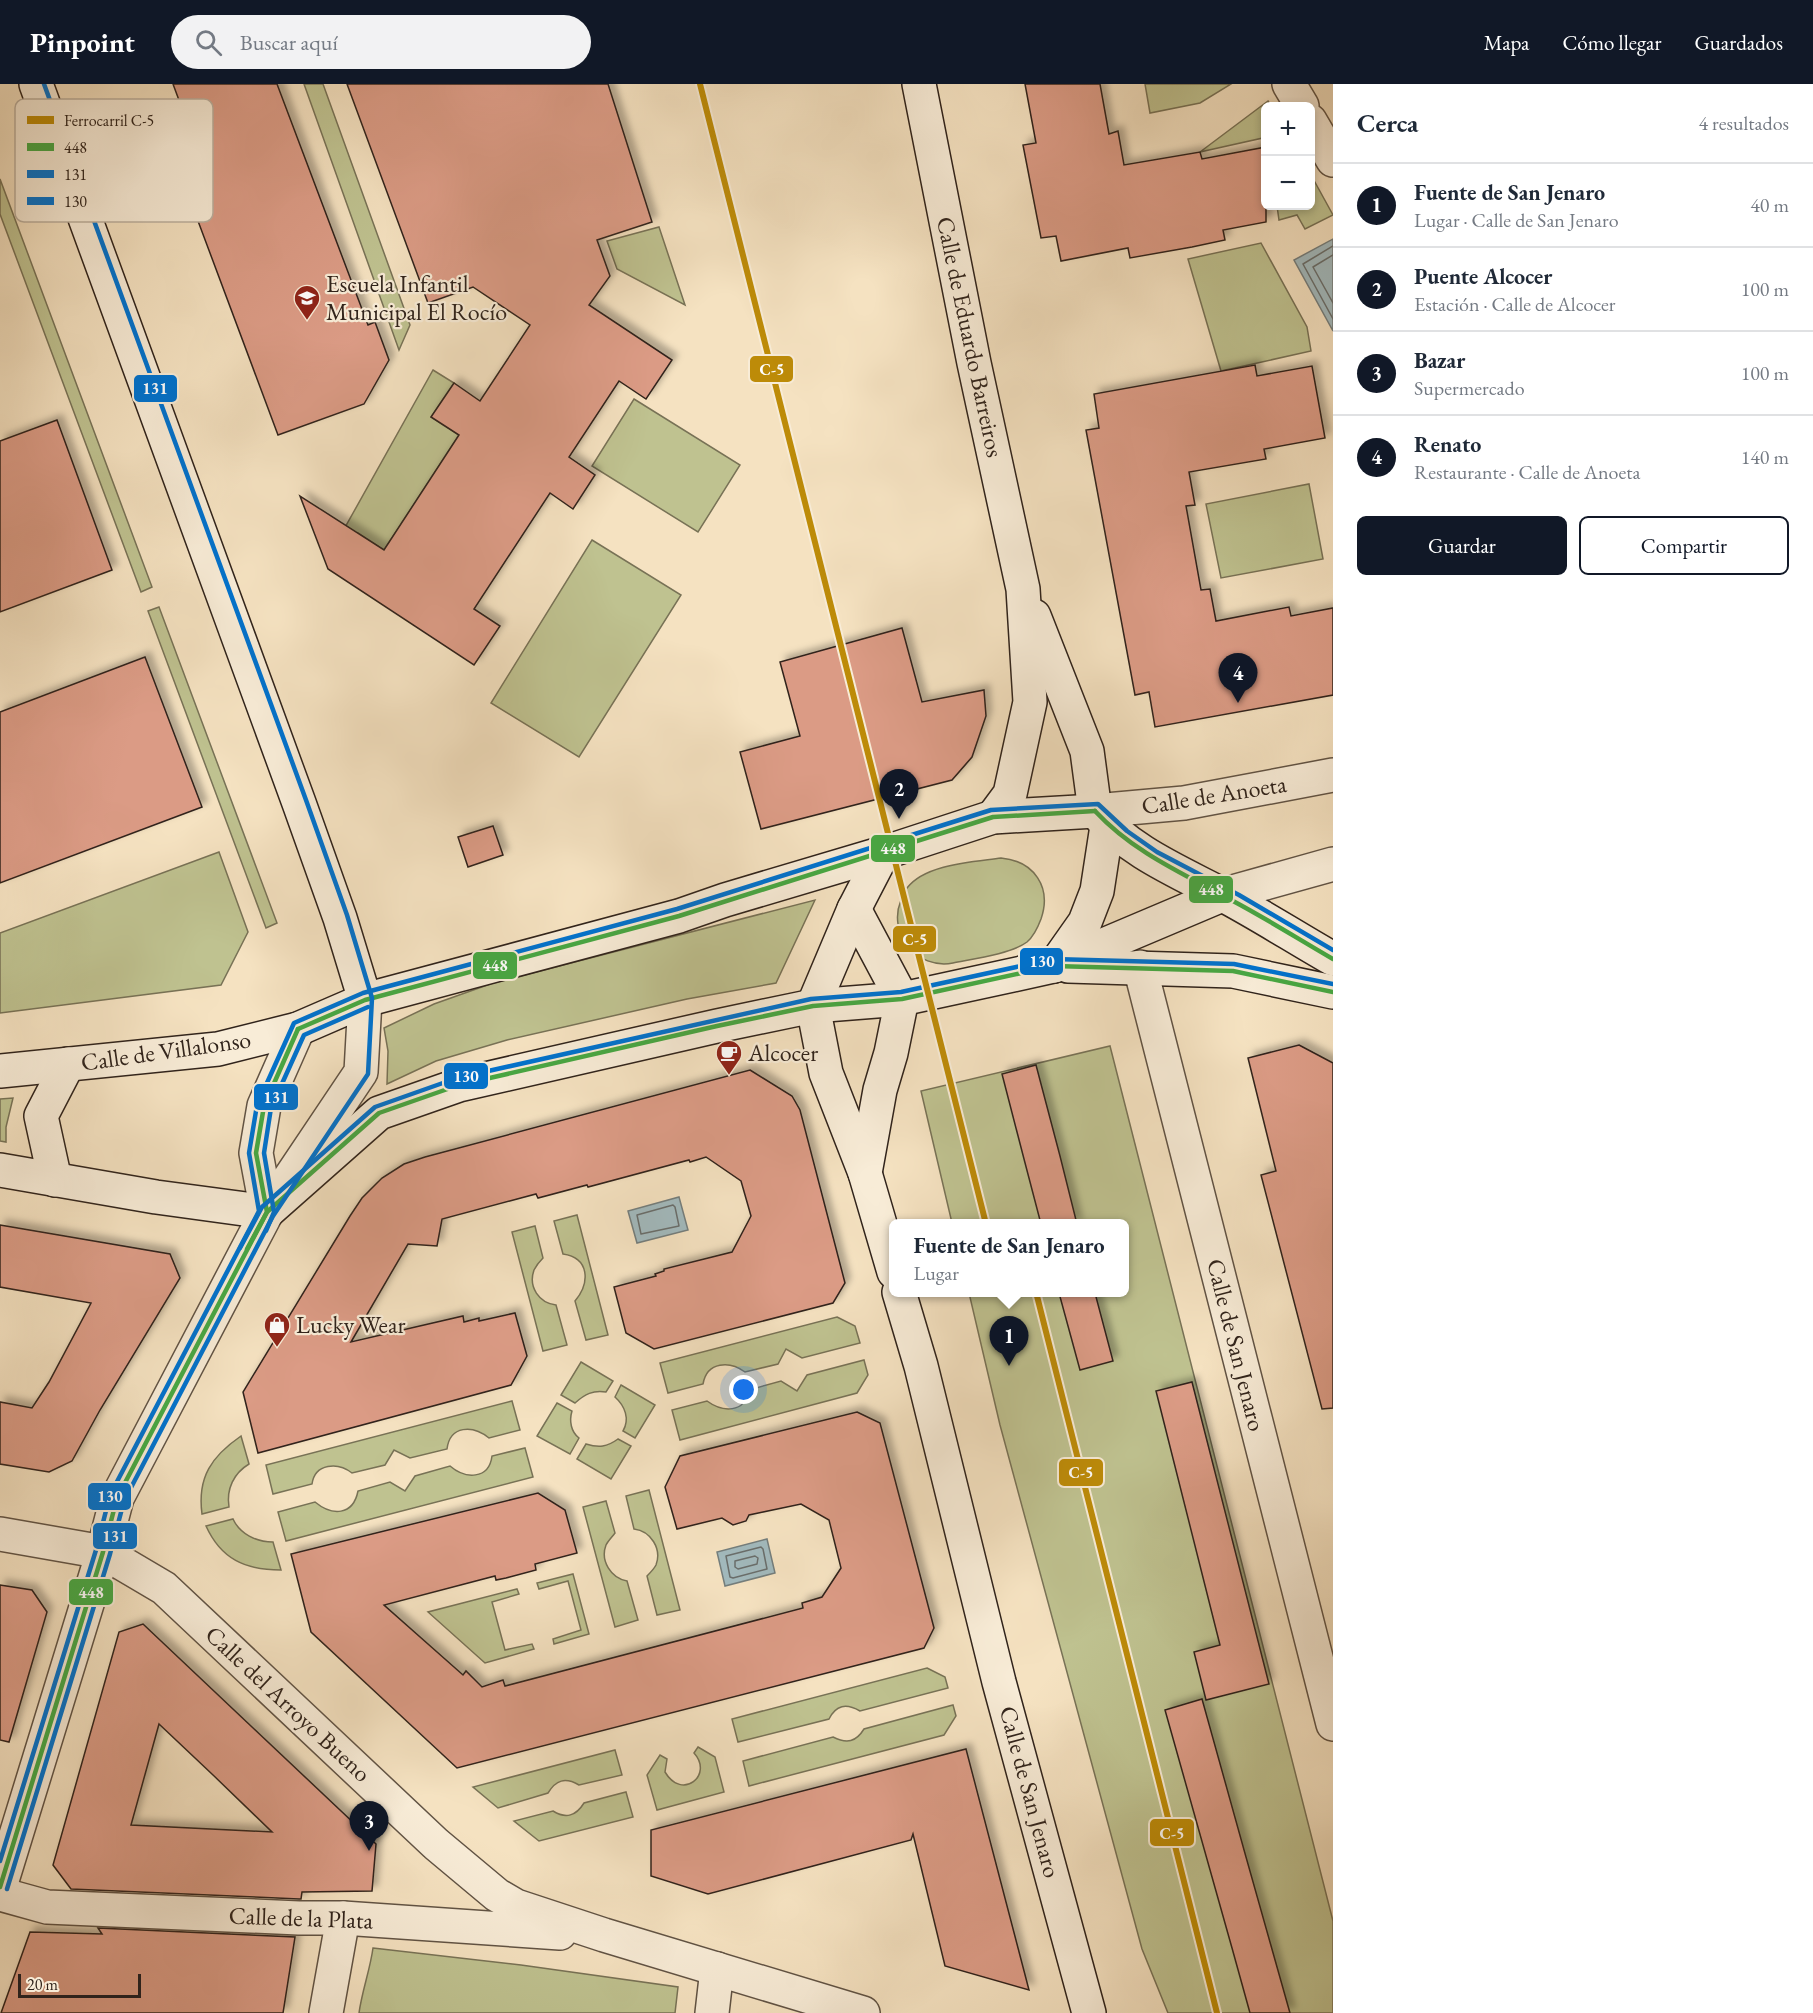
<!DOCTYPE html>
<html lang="es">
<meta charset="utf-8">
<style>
body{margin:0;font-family:"EB Garamond",serif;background:#f2f2f3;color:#1f2937}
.controls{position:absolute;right:18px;top:18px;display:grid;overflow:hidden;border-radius:9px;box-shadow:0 3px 9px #0003}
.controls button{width:54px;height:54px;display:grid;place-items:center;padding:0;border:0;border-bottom:2px solid #e0e1e3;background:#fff;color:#1f2937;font:30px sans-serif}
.scale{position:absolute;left:18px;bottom:15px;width:123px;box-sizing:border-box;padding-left:6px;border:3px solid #30231b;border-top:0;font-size:16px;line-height:21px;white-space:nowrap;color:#30231b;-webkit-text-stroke:4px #f8ecd7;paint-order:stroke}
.you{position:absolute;left:744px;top:1306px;width:21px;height:21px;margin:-15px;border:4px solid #fff;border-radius:50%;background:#1a73e8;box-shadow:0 0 0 9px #1a73e833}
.badge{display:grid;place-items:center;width:39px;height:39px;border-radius:50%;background:#111827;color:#fff;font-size:20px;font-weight:700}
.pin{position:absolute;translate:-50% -50px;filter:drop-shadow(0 2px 3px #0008)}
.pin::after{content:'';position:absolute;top:32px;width:21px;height:18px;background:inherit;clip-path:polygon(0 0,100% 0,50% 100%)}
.popup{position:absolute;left:889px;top:1135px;width:240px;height:78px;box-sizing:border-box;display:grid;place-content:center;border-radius:9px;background:#fff;filter:drop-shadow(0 2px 4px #0005);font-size:20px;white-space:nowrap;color:#747a83}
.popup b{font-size:22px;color:#1f2937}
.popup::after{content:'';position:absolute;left:50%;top:100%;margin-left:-12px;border:12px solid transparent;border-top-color:#fff}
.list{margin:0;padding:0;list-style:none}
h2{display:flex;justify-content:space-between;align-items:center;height:78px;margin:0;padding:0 24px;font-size:26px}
h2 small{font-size:20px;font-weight:400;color:#747a83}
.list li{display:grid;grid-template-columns:39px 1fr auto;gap:18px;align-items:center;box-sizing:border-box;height:84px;padding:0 24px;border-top:2px solid #e0e1e3}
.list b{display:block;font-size:22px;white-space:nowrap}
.list p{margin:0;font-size:20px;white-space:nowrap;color:#747a83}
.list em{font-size:20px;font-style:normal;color:#747a83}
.actions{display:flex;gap:12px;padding:18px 24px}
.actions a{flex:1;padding:14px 0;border:2px solid #111827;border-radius:9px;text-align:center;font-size:21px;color:#111827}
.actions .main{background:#111827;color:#fff}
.icon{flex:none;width:33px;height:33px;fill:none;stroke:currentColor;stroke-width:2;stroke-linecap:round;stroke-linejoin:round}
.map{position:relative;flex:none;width:1333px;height:1929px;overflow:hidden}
header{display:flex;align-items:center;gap:36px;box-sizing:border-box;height:84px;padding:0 30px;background:#111827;color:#fff}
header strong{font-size:28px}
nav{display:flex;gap:33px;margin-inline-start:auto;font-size:21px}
.search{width:420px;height:54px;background:#f2f2f3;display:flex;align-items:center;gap:15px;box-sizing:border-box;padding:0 21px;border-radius:33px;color:#747a83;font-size:22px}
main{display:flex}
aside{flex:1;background:#fff}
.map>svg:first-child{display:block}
.green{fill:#bfc290;stroke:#787256;stroke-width:1.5}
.water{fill:#a2babe;stroke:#747e7d;stroke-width:1.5}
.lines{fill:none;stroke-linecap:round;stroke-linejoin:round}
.shore{stroke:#696e6c;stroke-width:1.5}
.building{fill:#db9b85;stroke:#30231b;stroke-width:1.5;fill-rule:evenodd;filter:url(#shadow)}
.street-casing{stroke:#615344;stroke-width:36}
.secondary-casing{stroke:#30231b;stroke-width:36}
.street{stroke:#f8ecd7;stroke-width:33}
.secondary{stroke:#f8ecd7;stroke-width:33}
.bus-1-casing{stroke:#f8ecd7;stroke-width:9}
.bus-2-casing{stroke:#f8ecd7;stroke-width:9}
.bus-3-casing{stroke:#f8ecd7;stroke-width:9}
.bus-1{stroke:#47a843;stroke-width:4.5}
.bus-2{stroke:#0072ce;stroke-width:4.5}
.bus-3{stroke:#0072ce;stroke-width:4.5}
.rail-1-casing{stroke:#f8ecd7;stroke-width:10}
.rail-1{stroke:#bd8b08;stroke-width:6}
.labels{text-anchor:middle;stroke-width:4.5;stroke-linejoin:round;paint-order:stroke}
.poi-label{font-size:24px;fill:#30231b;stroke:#f8ecd7;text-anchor:start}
.street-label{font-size:24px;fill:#30231b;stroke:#f8ecd7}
.key{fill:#f8ecd7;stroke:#bcb09f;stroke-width:1.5}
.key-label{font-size:16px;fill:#30231b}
.line-badge{stroke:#f8ecd7;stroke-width:2}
.badge-label{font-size:16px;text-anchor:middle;font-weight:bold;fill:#fff}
</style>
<header>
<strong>Pinpoint</strong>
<div class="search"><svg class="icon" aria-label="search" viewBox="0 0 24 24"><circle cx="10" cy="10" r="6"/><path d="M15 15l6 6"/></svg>Buscar aquí</div>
<nav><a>Mapa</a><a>Cómo llegar</a><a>Guardados</a></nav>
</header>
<main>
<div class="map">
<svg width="1333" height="1929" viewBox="0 0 1333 1929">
<defs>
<filter id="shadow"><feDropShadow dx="5.5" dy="-5.5" stdDeviation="3" flood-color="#0004"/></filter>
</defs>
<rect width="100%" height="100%" fill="#f5e2c1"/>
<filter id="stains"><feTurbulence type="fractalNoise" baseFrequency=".00333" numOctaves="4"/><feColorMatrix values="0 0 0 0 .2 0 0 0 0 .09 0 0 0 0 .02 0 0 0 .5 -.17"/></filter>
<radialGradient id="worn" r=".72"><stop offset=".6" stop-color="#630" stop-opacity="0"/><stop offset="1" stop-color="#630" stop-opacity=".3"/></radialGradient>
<g class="green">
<polygon points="304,0 323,0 410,241 399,266"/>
<polygon points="1145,0 1231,0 1200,19 1150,29"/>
<polygon points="1268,17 1271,22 1266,22 1265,63 1263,54 1200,68"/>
<polygon points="1311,91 1333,131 1305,145 1297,131 1279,136 1277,122 1310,122"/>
<polygon points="0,95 152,503 141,508 0,130"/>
<polygon points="659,143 685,221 617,185 607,157"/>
<polygon points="1261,159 1307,243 1311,267 1221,287 1188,175"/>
<polygon points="433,286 454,299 431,333 459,351 384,466 358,449 343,447"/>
<polygon points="634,315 740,381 698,448 592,382"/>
<polygon points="1309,400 1323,475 1221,494 1206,420"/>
<polygon points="592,456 681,511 579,673 491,619"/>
<polygon points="159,523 277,839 266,844 148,527"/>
<polygon points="219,768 248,848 221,901 0,929 0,849"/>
<path d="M1001 774C1034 777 1052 803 1041 835 1038 843 1034 852 1027 858 1011 870 973 875 953 879 917 886 887 850 901 816 903 813 904 807 907 804 925 780 973 778 1001 774Z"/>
<polygon points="815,816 776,899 687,915 507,956 436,977 387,1000 388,967 384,944 434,920 493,899"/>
<polygon points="1110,962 1333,1837 1333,1929 1168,1929 1142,1865 1000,1341 969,1209 1124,1208 1124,1140 952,1139 921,1007"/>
<polygon points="13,1014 6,1043 6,1058 0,1057 0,1015"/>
<path d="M577 1131 608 1251 586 1256 575 1217C590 1199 590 1174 563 1170L554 1137Z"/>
<path d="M535 1142 543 1174C540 1177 536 1182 534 1186 528 1203 539 1219 556 1221L567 1261 543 1267 512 1148Z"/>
<path d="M837 1233 855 1242 860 1259 802 1274 786 1265 778 1280 745 1288C730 1277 707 1277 703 1300L668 1309 660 1279Z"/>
<path d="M864 1276 868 1291 857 1309 680 1356 672 1326 707 1317C722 1328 745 1330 749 1306L781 1297 797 1307 807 1291Z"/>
<path d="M581 1278 613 1297 606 1308C593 1306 585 1310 575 1319L561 1311Z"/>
<path d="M621 1301 655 1321 635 1354 623 1347C630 1335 625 1322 615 1313Z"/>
<path d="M512 1317 520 1346 489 1354C473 1341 450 1341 447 1365L410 1374 394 1366 385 1381 352 1389C338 1378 315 1379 312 1400L273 1410 266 1381Z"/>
<path d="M557 1319 572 1327C569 1337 571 1348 579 1354L570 1370 537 1352Z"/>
<path d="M241 1352 249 1380C234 1389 226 1405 229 1423L202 1430C197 1393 212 1372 241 1352Z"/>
<path d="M618 1355 631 1362 611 1395 577 1375 586 1360C599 1364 607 1363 618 1355Z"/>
<path d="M525 1364 533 1393 286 1457 278 1428 315 1418C332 1432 353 1432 358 1407L390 1398 405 1407 415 1392 450 1382C465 1395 489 1396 492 1372Z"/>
<path d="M649 1406 680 1526 657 1531 647 1492C650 1489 654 1485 656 1481 662 1465 651 1447 634 1445L626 1412Z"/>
<path d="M606 1417 615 1449C612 1453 608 1457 606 1461 600 1477 611 1494 627 1497L638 1536 615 1543 583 1423Z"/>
<path d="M233 1435C240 1450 256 1458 273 1458L281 1486C245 1486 221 1475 206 1442Z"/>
<polygon points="573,1490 589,1550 554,1560 553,1555 581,1546 568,1497 539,1505 537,1499"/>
<polygon points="517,1505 519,1510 492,1518 505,1566 532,1560 534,1565 485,1579 428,1528"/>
<path d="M927 1584 945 1593 948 1604 860 1627C846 1619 836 1621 829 1635L738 1658 732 1635Z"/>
<path d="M953 1621 956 1632 944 1651 749 1702 743 1677 833 1653C847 1660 856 1658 864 1645Z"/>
<path d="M698 1663 715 1673 724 1708 657 1726 647 1691 660 1671 667 1675 665 1688C682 1717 714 1691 694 1669Z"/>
<path d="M615 1666 622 1691 579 1701C565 1693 556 1696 548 1709L498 1724 473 1703Z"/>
<path d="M626 1708 633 1733 539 1757 514 1737 553 1727C566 1735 576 1732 584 1719Z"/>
<path d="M373 1864 521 1881 678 1903 675 1929H359C362 1907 370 1886 373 1864Z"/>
</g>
<g class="water">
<polygon points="1333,155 1333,247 1294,176"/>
<polygon points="679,1113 688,1146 637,1159 628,1127"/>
<polygon points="767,1455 775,1489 725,1502 717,1468"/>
</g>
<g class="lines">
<g class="shore">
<polyline points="1333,162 1303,180 1333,235"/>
<polyline points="1333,171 1313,183 1333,219"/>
<polygon points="673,1121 675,1123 679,1142 641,1150 637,1131"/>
<polygon points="761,1463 763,1465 767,1485 733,1494 730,1493 726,1472"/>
<polygon points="755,1472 758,1474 757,1480 738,1485 735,1483 735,1477"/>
</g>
</g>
<g class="building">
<polygon points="173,0 277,0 368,241 375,238 389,276 364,320 278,351 167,54 190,46"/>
<polygon points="347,0 608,0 652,138 597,156 610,192 589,221 672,276 646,315 619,297 569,373 595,391 573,425 550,409 474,525 500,542 474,581 328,485 300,412 384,466 459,351 431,333 454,299 480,317 530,241 473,203 428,219"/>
<polygon points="1025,0 1100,0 1109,50 1118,47 1124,81 1200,68 1202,75 1266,63 1266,138 1223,146 1225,156 1192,163 1130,174 1128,164 1061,177 1056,152 1041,154 1023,61 1036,59"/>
<polygon points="1255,281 1257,292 1312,282 1325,354 1264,365 1266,375 1189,388 1195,421 1186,422 1201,506 1210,505 1216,537 1289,523 1291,532 1333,524 1333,611 1155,643 1149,608 1135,611 1086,346 1099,344 1094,310"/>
<polygon points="57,336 112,486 0,528 0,357"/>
<polygon points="902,544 922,618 984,606 986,632 972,673 952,696 761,745 740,668 800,652 780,578"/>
<polygon points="145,573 202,723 0,799 0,628"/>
<polygon points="493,742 503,771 468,783 458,753"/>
<polygon points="1299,961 1333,979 1333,1324 1322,1325 1261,1091 1276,1087 1248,974"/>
<polygon points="1036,981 1060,1072 1077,1140 1041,1140 1024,1075 1002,990"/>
<polygon points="750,986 792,1012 800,1026 845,1199 833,1219 654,1265 626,1249 614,1203 656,1192 655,1190 664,1187 664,1185 732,1168 751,1132 741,1097 706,1073 690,1078 689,1076 588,1103 587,1101 538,1114 536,1110 442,1135 437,1162 408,1160 351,1258 463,1232 464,1238 479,1234 479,1237 515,1229 527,1272 511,1301 258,1369 243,1308 350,1132 362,1114 382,1094 404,1080 425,1073"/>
<polygon points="0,1141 170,1170 180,1194 100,1326 72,1377 49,1388 0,1380 0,1318 32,1324 49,1298 91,1219 0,1203"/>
<polygon points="1059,1209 1095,1209 1113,1277 1080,1286"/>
<polygon points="1192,1298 1269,1600 1206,1616 1194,1568 1220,1561 1156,1307"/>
<polygon points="857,1328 880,1339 934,1544 924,1564 457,1684 311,1548 291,1470 538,1409 565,1426 577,1469 535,1480 536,1486 506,1494 496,1496 495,1492 384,1521 463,1591 466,1587 482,1603 503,1596 505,1602 803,1524 802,1519 822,1513 841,1484 829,1436 801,1420 749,1431 746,1437 733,1441 722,1434 677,1445 665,1403 680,1372"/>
<polygon points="0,1501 32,1506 47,1528 9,1658 0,1656"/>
<path d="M143 1540 376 1760 372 1807 302 1808 301 1815H299L71 1805 53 1781 119 1548ZM159 1640 213 1691 272 1748 131 1741Z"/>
<polygon points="1202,1615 1246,1773 1290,1929 1250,1929 1232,1864 1165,1626"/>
<polygon points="966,1665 1029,1906 945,1882 913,1750 911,1756 708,1810 651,1792 651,1746"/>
<polygon points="98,1844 295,1853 283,1929 1,1929 30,1848 102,1850"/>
</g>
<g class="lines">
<g class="street-casing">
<g id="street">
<polyline points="1289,0 1302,22"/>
<polyline points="1310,37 1333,76"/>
<polyline points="1095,727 1184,719 1333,691"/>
<polyline points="1222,811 1333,780"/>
<polyline points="1140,883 1333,1640"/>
<polyline points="267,1128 256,1069 264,1022 298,945"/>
<polyline points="0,1450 103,1468 164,1504 436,1760 497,1811 516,1822 604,1851 863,1929"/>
<polyline points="0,1803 103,1468 117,1414 267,1128 361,988 365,916"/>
<polyline points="0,1810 47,1823 299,1834 343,1834 560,1849"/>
<polyline points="326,1929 343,1834"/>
<polyline points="712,1929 717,1885"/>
</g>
</g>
<g class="secondary-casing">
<g id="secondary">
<polyline points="36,0 299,719 340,834 365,916"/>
<polyline points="919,0 974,279 1023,505 1030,618 1010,710 993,733"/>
<polyline points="1034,532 1087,667 1095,727"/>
<path d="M1095 727C1127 766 1177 787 1221 810 1259 830 1296 854 1333 875"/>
<polyline points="854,825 902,915"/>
<polyline points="1054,882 1085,838 1097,807 1107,742"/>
<polyline points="1068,882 1233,887 1333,908"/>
<polyline points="813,922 826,989 865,1089 894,1188"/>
<polyline points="813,922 854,825 883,769"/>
<polyline points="0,987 218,965 298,945 365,916 679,832 725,816 883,769 993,733 1095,727"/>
<polyline points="0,1086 156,1113 267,1128 379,1029 459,1001 717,942 813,922 902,915 1054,882 1222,811"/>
<polyline points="865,1089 880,1006 891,969 902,915"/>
<polyline points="55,1096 41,1032 68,980"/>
<polyline points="899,1208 921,1282 999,1598 1089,1929"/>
</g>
</g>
<use href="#street" class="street"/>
<use href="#secondary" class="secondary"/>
<g class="bus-1-casing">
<g id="bus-1">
<path d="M1095 727C1134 769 1184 790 1233 817 1267 835 1300 856 1333 875"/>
<polyline points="298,945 365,916 679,832 993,733 1095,727"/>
<polyline points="247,1165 267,1128 256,1069 264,1022 298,945"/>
<polyline points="0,1803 103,1468 117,1414 267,1128 379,1029 459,1001 717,942 813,922 902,915 1054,882 1233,887 1333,908"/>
</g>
</g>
<g class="bus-2-casing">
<g id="bus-2">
<polyline points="266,1147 274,1128 264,1069 271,1024 304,951 368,923"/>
<polyline points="7,1805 110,1470 124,1417 273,1132 368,990 372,914 347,831 306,716 44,0"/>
</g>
</g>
<g class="bus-3-casing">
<g id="bus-3">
<polyline points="240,1164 262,1123 375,1023 457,994 811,915 901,908 1053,875 1234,880 1333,900"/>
<polyline points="0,1777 96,1466 110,1411 259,1127 249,1069 257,1021 294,939 363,909 677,825 991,726 1098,720 1127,747 1157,768 1239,811 1333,866"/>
</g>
</g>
<use href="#bus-1" class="bus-1"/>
<use href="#bus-2" class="bus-2"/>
<use href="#bus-3" class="bus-3"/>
<g class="rail-1-casing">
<g id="rail-1">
<polyline points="700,0 986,1140"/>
<polyline points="1036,1208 1217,1929"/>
</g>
</g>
<use href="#rail-1" class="rail-1"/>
</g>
<defs>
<g id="school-pin" transform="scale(1.35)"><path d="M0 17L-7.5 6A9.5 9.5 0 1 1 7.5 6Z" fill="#8f2418" stroke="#f8ecd7"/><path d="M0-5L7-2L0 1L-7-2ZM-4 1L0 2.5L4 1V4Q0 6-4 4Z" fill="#fff"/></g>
<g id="cafe-pin" transform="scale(1.35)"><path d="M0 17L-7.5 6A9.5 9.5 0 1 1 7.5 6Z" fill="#8f2418" stroke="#f8ecd7"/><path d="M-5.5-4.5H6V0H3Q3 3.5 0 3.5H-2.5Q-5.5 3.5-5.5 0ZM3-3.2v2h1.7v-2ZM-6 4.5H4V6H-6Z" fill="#fff"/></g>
<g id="shop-pin" transform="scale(1.35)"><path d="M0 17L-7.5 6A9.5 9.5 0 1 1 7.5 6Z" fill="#8f2418" stroke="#f8ecd7"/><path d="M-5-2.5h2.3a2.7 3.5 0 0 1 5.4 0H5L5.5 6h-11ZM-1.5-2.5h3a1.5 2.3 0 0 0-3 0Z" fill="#fff"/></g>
</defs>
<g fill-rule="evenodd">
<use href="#school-pin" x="307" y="214"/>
<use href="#cafe-pin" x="729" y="969"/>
<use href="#shop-pin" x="277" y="1241"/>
</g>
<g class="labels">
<g class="poi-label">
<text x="326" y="208">Escuela Infantil<tspan x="326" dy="28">Municipal El Rocío</tspan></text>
<text x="748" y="977">Alcocer</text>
<text x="296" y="1249">Lucky Wear</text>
</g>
<g class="street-label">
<text transform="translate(970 253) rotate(78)" y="8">Calle de Eduardo Barreiros</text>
<text transform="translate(1214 711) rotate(-9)" y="8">Calle de Anoeta</text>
<text transform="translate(166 967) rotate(-8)" y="8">Calle de Villalonso</text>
<text transform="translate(1236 1261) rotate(76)" y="8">Calle de San Jenaro</text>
<text transform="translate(288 1620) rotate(43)" y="8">Calle del Arroyo Bueno</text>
<text transform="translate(1030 1708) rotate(75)" y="8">Calle de San Jenaro</text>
<text transform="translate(301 1834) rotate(2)" y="8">Calle de la Plata</text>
</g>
</g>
<rect x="15" y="15" width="198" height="123" rx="9" class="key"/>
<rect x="27" y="32" width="27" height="8" fill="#bd8b08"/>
<rect x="27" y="59" width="27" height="8" fill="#47a843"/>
<rect x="27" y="86" width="27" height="8" fill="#0072ce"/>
<rect x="27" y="113" width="27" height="8" fill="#0072ce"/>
<g class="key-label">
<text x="64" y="42">Ferrocarril C-5</text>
<text x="64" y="69">448</text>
<text x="64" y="96">131</text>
<text x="64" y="123">130</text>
</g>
<g class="line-badge">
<rect x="749" y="271" width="45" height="28" rx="6" fill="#bd8b08"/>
<rect x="133" y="290" width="45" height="29" rx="6" fill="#0072ce"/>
<rect x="870" y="750" width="46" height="29" rx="6" fill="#47a843"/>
<rect x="1188" y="791" width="46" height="29" rx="6" fill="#47a843"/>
<rect x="892" y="841" width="45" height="28" rx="6" fill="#bd8b08"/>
<rect x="1019" y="863" width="45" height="29" rx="6" fill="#0072ce"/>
<rect x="472" y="867" width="46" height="29" rx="6" fill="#47a843"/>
<rect x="443" y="978" width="46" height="28" rx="6" fill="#0072ce"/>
<rect x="253" y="999" width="46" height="28" rx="6" fill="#0072ce"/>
<rect x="1058" y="1374" width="46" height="29" rx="6" fill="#bd8b08"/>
<rect x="87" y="1398" width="45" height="29" rx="6" fill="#0072ce"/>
<rect x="92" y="1438" width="46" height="28" rx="6" fill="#0072ce"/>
<rect x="68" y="1494" width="46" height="28" rx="6" fill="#47a843"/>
<rect x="1149" y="1734" width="46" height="29" rx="6" fill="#bd8b08"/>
</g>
<g class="badge-label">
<text x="772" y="291">C-5</text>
<text x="155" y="310">131</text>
<text x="893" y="770">448</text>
<text x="1211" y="811">448</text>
<text x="915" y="861">C-5</text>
<text x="1042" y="883">130</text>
<text x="495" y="887">448</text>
<text x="466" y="998">130</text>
<text x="276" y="1019">131</text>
<text x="1081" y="1394">C-5</text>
<text x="110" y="1418">130</text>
<text x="115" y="1458">131</text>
<text x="91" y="1514">448</text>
<text x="1172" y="1755">C-5</text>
</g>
<rect width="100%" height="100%" filter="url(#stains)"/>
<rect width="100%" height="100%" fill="url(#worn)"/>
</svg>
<div class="controls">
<button>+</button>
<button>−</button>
</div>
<div class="scale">20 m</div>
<div class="you"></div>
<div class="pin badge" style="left:1009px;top:1282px">1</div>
<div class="popup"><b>Fuente de San Jenaro</b>Lugar</div>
<div class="pin badge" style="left:899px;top:735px">2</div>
<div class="pin badge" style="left:369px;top:1767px">3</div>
<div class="pin badge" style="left:1238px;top:619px">4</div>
</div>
<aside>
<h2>Cerca<small>4 resultados</small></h2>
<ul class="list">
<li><span class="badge">1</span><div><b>Fuente de San Jenaro</b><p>Lugar · Calle de San Jenaro</p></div><em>40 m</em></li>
<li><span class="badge">2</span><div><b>Puente Alcocer</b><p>Estación · Calle de Alcocer</p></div><em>100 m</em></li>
<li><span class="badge">3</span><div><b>Bazar</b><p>Supermercado</p></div><em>100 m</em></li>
<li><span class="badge">4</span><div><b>Renato</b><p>Restaurante · Calle de Anoeta</p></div><em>140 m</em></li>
</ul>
<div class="actions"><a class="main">Guardar</a><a>Compartir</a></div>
</aside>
</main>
